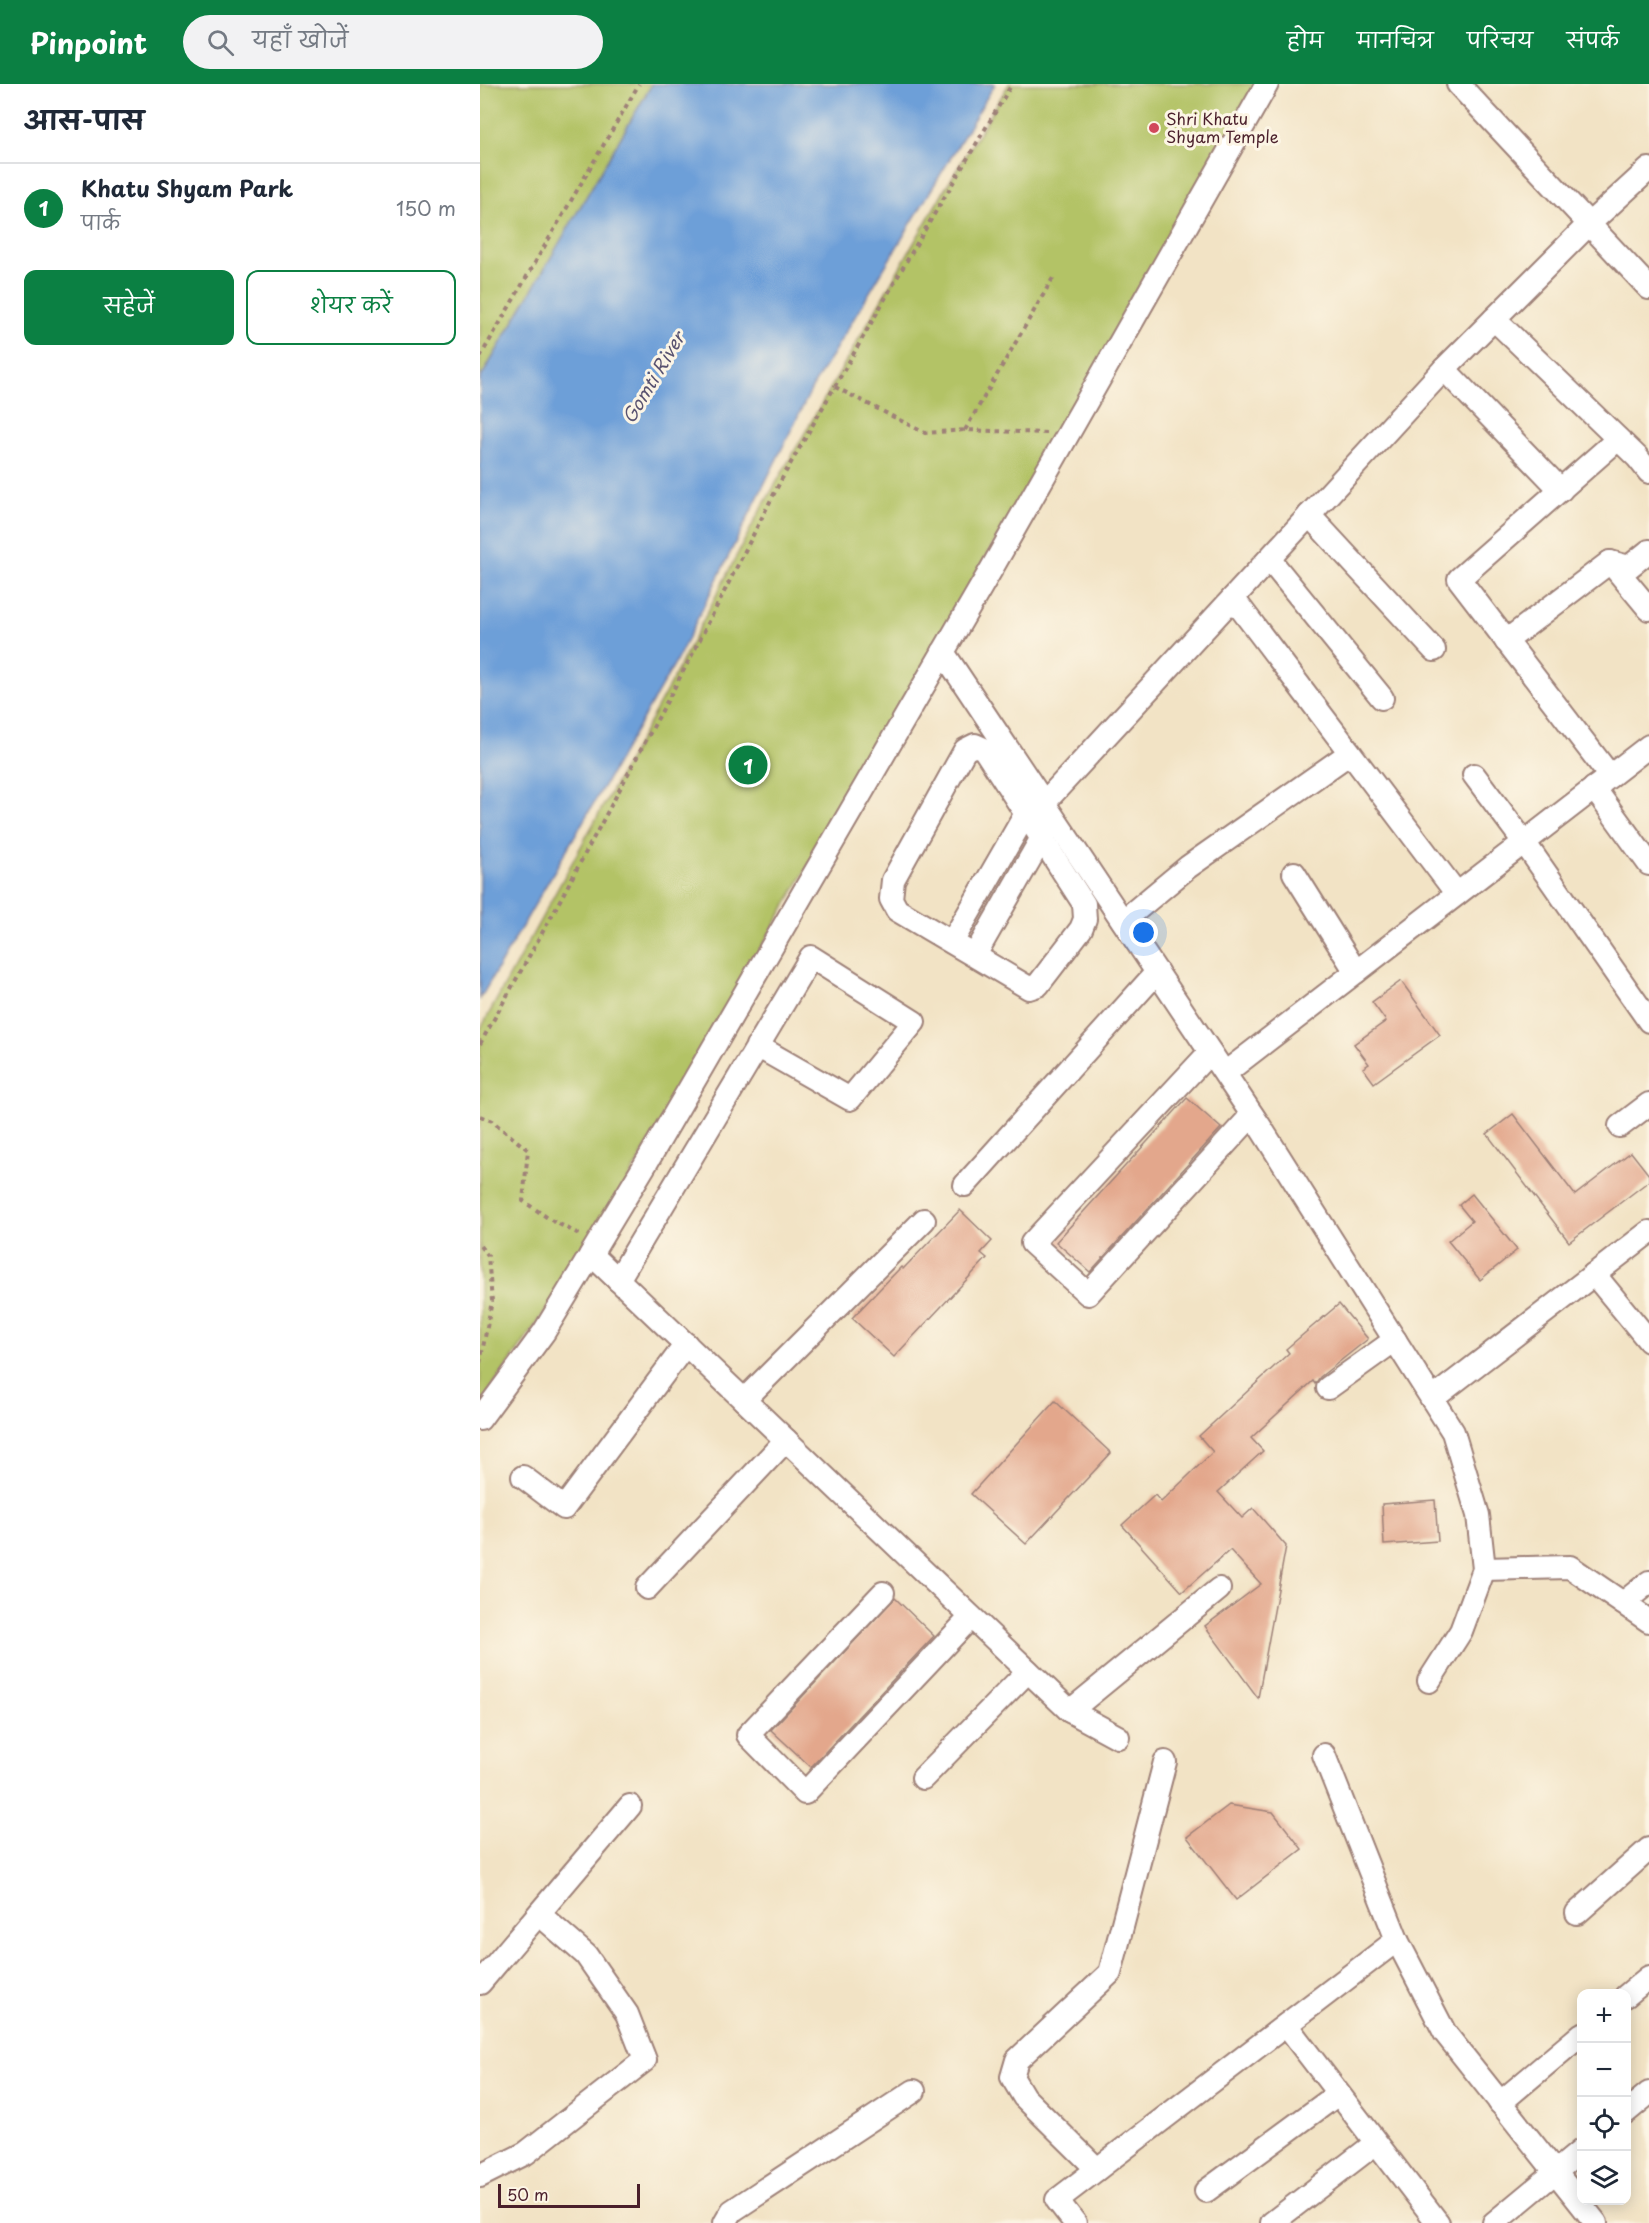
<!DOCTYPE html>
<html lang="hi">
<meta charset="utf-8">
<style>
body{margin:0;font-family:"Playpen Sans","Playpen Sans Deva",sans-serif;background:#f2f2f3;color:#1f2937}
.controls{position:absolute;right:18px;bottom:18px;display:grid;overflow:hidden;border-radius:12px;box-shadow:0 3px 15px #0003}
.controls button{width:54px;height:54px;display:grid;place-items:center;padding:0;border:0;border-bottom:2px solid #e0e1e3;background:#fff;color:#1f2937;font:30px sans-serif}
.scale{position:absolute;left:18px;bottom:15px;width:142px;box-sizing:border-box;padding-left:6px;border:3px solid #4a1f2b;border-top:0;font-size:16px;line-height:21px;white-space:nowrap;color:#4a1f2b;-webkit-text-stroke:4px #fcf5e5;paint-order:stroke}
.you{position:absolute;left:664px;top:849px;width:21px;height:21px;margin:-15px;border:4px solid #fff;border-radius:50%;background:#1a73e8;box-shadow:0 0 0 9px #1a73e833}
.badge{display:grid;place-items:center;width:39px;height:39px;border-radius:50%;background:#0b8043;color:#fff;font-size:20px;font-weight:700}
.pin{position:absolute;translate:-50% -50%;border:3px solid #fff;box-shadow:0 2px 6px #0006}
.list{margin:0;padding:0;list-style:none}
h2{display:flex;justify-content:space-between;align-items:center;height:78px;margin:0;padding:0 24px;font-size:26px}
h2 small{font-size:20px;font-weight:400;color:#747a83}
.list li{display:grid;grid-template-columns:39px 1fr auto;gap:18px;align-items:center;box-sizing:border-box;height:90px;padding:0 24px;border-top:2px solid #e0e1e3}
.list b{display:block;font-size:22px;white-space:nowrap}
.list p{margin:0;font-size:20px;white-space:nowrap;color:#747a83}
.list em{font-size:20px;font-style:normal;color:#747a83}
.actions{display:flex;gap:12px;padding:18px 24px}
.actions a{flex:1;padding:14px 0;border:2px solid #0b8043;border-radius:12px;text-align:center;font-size:21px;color:#0b8043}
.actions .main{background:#0b8043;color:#fff}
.icon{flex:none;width:33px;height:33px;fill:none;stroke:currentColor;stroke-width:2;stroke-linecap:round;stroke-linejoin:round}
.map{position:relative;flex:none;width:1169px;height:2139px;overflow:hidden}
header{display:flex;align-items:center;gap:36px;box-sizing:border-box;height:84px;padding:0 30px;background:#0b8043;color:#fff}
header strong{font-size:28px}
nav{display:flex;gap:33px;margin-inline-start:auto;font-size:21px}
.search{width:420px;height:54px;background:#f2f2f3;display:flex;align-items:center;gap:15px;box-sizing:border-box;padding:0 21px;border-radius:33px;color:#747a83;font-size:22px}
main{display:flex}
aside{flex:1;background:#fff}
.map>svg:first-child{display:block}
.green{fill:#b3c366;stroke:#7e7148;stroke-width:1.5}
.water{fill:#6d9fd8;stroke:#5c5f82;stroke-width:1.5}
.building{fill:#e3a78c}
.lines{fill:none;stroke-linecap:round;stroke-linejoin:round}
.minor-casing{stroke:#9e8178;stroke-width:26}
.path{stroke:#9e8178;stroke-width:4;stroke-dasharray:4.5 4.5;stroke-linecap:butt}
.minor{stroke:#fff;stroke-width:22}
.poi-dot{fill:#d1495b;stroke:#fcf5e5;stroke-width:2}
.labels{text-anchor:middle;stroke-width:6;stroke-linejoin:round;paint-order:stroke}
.poi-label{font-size:16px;fill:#4a1f2b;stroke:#fcf5e5;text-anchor:start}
.water-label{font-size:18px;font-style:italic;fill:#585270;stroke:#fcf5e5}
</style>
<header>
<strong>Pinpoint</strong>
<div class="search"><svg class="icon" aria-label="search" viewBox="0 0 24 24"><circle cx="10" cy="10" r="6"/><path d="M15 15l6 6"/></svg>यहाँ खोजें</div>
<nav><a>होम</a><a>मानचित्र</a><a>परिचय</a><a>संपर्क</a></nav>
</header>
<main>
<aside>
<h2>आस-पास<small></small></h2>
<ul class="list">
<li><span class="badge">1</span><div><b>Khatu Shyam Park</b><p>पार्क</p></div><em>150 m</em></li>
</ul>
<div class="actions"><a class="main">सहेजें</a><a>शेयर करें</a></div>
</aside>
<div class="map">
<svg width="1169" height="2139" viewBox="0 0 1169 2139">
<rect width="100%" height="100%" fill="#fcf5e5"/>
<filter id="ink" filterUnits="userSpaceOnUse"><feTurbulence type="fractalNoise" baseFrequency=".0167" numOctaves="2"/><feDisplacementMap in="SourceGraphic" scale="12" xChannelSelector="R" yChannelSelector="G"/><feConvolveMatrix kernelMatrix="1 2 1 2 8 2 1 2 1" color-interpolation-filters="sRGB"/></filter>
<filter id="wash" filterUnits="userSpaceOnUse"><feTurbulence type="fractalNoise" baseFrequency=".008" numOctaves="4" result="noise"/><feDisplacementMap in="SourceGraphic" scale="24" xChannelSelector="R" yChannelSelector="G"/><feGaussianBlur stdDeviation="1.35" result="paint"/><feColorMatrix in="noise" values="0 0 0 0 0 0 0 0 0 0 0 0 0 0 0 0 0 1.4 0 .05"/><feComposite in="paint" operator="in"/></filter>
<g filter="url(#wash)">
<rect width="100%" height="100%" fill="#f2e3c5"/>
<g class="green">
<polygon points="0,0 172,0 0,295"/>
<polygon points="529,0 778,0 104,1172 0,1321 0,946 193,595 276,434 462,110"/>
</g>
<polygon class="water" points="172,0 515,0 332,304 198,574 0,915 0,295"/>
<g id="blocks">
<g class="building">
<polygon points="921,897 960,951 894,999 883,984 889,980 874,960 906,937 892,918"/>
<polygon points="707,1014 741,1044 610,1188 576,1158"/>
<polygon points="1033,1030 1095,1111 1151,1068 1169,1091 1169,1097 1089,1158 1007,1050"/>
<polygon points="992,1110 1037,1166 1000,1196 968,1157 992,1137 979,1121"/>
<polygon points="480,1126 512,1157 501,1169 507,1174 414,1273 372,1234 421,1183 423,1185"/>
<polygon points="859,1220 888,1255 840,1293 835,1300 833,1297 771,1354 783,1367 738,1408 762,1434 773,1424 806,1462 778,1614 725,1542 781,1500 750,1466 702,1508 642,1441 675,1411 681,1418 733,1368 719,1352 809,1269 806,1265"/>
<polygon points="575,1317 631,1369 546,1460 491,1410"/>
<polygon points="955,1416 958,1457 904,1461 902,1420"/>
<polygon points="415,1514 454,1552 331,1683 291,1646"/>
<polygon points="749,1721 793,1728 822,1765 756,1816 707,1753"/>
</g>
</g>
</g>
<g filter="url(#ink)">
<use href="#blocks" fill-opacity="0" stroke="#9e8178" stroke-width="1.5"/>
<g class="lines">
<g class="minor-casing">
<g id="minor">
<polyline points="978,0 1169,204"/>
<polyline points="1014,235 1157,373 1169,388"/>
<polyline points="964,285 1081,406"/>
<polyline points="829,431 954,566"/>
<polyline points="789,475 902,614"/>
<polyline points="1130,478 1169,525"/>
<polyline points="753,514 977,810"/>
<polyline points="1026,557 1130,478 1149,483 1169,467"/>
<polyline points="463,568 779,1041 973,1348 998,1431 1004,1485 981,1547 949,1597"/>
<polygon points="495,661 504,665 604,820 605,835 601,845 558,901 549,904 417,826 411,815 413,796 485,666"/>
<polyline points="994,691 1044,758 1169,937"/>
<polyline points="1130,692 979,495 1138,355"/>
<polyline points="1114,704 1169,780"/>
<polyline points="564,719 964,285 1109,140 1169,85"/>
<polyline points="814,789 876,888"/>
<polyline points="643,837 708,783 870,669"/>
<polyline points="472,858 552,719"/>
<polyline points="495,871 567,745"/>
<polyline points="730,968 552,1159 608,1210 772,1031"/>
<polyline points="745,989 1169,662"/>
<polyline points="1140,1042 1169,1020"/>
<polyline points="485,1101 677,888"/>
<polyline points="111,1170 590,1627 638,1653"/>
<polyline points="1114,1190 1169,1257"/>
<polyline points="138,1196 331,873 434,938 370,1015 277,962"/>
<polyline points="848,1304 915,1256"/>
<polyline points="952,1315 1169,1148"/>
<polyline points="264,1316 444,1136"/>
<polyline points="0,1335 64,1248 168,1076 512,484 787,0"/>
<polyline points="43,1393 84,1424 206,1260"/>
<polyline points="1004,1485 1090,1483 1169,1537"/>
<polyline points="167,1504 306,1356"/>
<polyline points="403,1509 268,1651 325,1709 491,1533"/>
<polyline points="1143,1519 1169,1498"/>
<polyline points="590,1627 739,1505"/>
<polyline points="844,1671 917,1856 965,1949 1116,2139"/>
<polyline points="443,1694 548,1587"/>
<polyline points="1097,1829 1169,1765"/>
<polyline points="0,1899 150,1722"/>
<polyline points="1146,1912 1169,1893"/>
<polyline points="806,1941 958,2139"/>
<polyline points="1020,2019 1102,1950"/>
<polyline points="1146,2028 1169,2009"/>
<polyline points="617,2085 544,2013 532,1993 537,1976 630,1889 685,1678"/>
<polyline points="0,2092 46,2069 165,1976 147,1930 106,1871 59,1830"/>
<polyline points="726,2107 858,2010"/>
<polyline points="245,2139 252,2127 434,2007"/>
<polyline points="595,2139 577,2116 917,1856"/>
<polyline points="792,2139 896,2059"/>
<polyline points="1014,2139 1102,2066"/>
</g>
</g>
<g class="path">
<polyline points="0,273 159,0"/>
<polyline points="355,303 445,349 485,346"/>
<polyline points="566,349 485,346 573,194"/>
<polyline points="0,960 71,833 213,569 300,398 437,159 532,0"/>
<polyline points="0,1032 12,1037 48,1066 43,1117 71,1136 101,1151"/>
<polyline points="0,1162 8,1172 12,1217 0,1279"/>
</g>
<use href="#minor" class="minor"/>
</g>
</g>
<circle class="poi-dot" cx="674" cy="44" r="6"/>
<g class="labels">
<g class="poi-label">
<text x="686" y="41">Shri Khatu<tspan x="686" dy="18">Shyam Temple</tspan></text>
</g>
<g class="water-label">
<text transform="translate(174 294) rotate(-59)" y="6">Gomti River</text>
</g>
</g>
</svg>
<div class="controls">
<button>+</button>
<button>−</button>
<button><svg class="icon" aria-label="locate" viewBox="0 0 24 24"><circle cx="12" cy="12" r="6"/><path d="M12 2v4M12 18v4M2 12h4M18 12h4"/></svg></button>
<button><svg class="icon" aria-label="layers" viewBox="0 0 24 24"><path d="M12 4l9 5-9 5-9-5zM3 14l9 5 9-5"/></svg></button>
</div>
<div class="scale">50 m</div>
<div class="you"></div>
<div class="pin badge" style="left:268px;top:681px">1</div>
</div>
</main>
